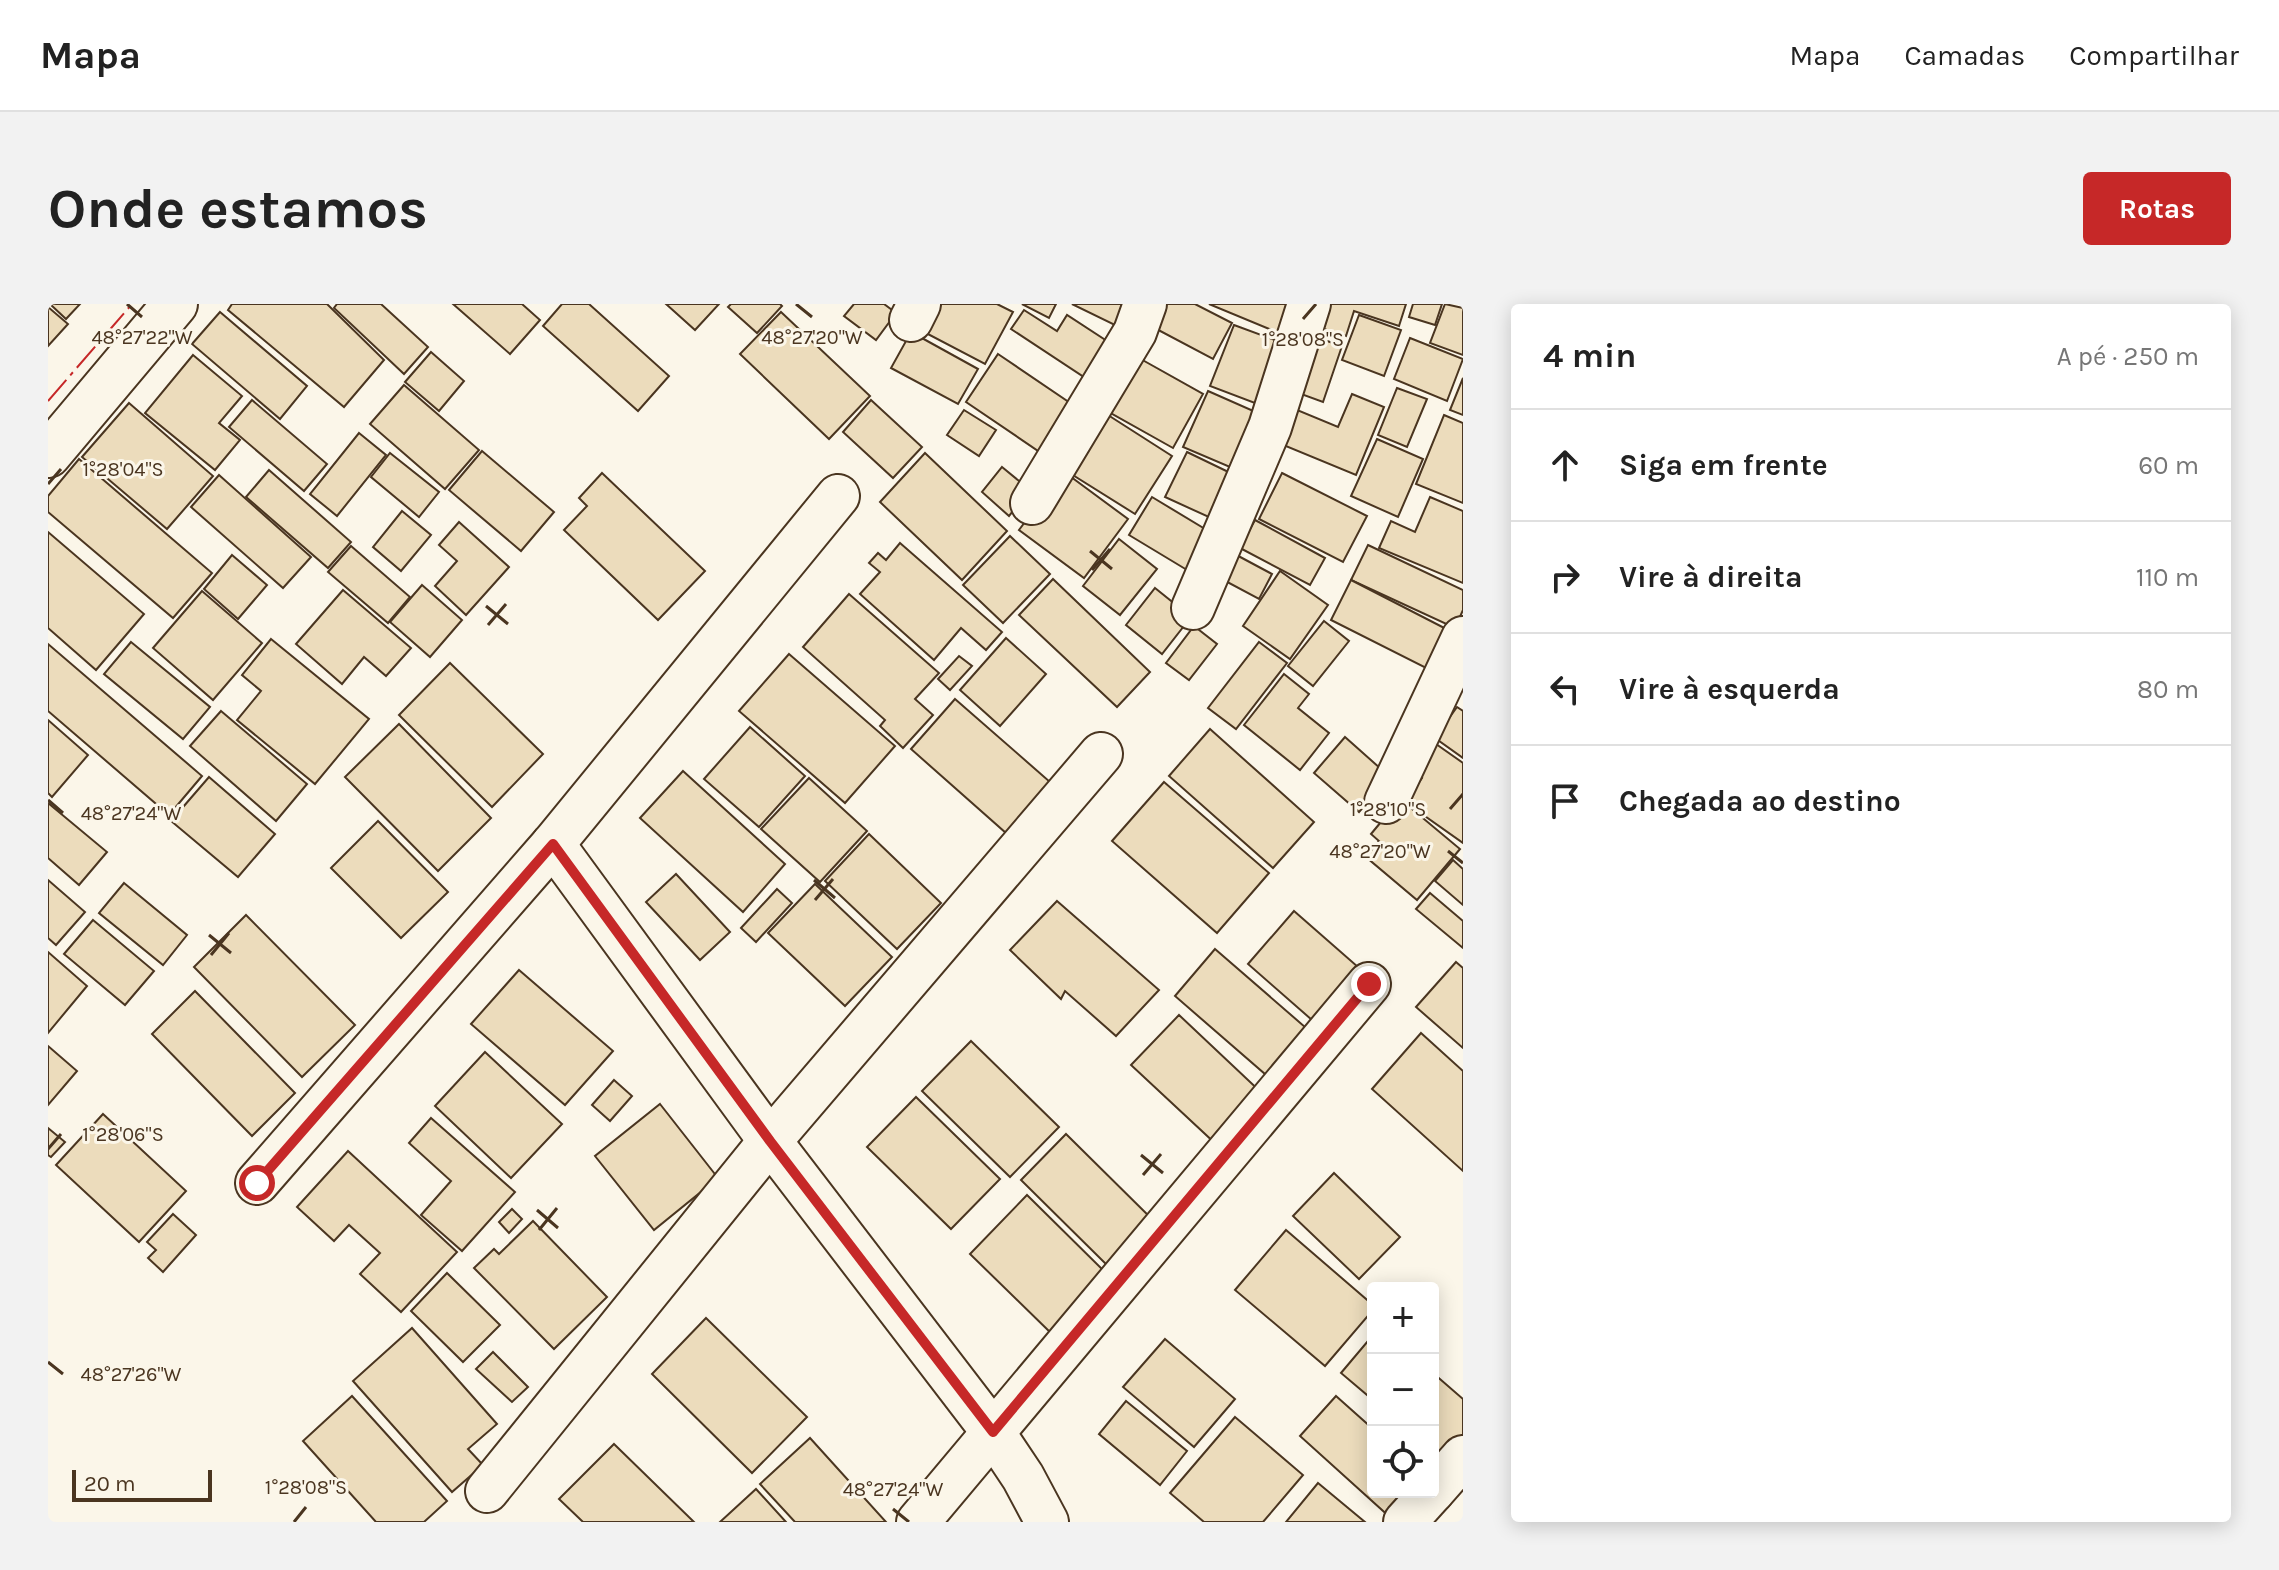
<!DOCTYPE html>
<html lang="pt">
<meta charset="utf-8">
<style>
body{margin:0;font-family:Karla,sans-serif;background:#f2f2f2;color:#222}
.controls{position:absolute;right:24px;bottom:24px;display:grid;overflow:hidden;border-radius:8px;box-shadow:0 4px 20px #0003}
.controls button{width:72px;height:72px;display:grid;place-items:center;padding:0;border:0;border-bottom:2px solid #e0e0e0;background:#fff;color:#222;font:40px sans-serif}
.scale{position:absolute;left:24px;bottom:20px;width:140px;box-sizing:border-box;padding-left:8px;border:4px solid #4a3520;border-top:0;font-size:22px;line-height:28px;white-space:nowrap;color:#4a3520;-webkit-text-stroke:6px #fbf6e9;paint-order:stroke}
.stop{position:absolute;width:24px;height:24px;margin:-18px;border:6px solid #c62828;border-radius:50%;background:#fff}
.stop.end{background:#c62828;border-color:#fff;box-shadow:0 2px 8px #0008}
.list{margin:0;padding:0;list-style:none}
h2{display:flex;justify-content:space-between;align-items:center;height:104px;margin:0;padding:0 32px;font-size:34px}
h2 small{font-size:26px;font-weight:400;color:#767676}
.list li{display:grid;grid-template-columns:52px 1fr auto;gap:24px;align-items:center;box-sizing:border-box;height:112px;padding:0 32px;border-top:2px solid #e0e0e0}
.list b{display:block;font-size:30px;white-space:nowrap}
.list em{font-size:26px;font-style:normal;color:#767676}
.icon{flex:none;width:44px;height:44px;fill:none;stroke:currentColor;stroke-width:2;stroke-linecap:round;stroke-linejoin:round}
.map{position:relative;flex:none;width:1415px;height:1218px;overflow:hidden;border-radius:8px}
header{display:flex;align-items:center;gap:48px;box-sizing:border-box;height:112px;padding:0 40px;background:#fff;border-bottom:2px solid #e0e0e0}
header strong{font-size:38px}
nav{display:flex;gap:44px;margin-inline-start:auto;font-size:28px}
.intro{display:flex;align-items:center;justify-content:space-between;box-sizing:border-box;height:192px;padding:0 48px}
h1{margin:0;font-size:56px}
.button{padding:20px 36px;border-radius:8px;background:#c62828;color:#fff;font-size:28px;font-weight:700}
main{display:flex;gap:48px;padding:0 48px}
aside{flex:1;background:#fff;border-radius:8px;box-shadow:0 4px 20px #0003}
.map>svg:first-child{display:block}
.building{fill:#ecdcbc;stroke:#4a3520;stroke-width:2}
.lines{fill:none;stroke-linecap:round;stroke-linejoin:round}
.street-casing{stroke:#4a3520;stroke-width:46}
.secondary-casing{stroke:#4a3520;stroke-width:48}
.street{stroke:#fbf6e9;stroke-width:42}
.secondary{stroke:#fbf6e9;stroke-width:44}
.power{stroke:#c62828;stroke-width:2;stroke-dasharray:28 6 4 6;stroke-linecap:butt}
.route{stroke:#c62828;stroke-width:10}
.ticks{fill:none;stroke:#4a3520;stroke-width:3}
.ticks-label{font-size:20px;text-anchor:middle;fill:#4a3520;stroke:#fbf6e9;stroke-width:6;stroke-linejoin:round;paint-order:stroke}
</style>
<header>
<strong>Mapa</strong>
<nav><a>Mapa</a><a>Camadas</a><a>Compartilhar</a></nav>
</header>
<div class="intro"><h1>Onde estamos</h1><a class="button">Rotas</a></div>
<main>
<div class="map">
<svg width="1415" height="1218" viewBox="0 0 1415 1218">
<rect width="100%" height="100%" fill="#fbf6e9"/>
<g class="building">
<polygon points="2,0 32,0 18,15"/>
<polygon points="184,0 279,0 336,56 296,103 180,6"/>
<polygon points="289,0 333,0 380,43 356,70 286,4"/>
<polygon points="405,0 474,0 492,16 462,50"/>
<polygon points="514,0 541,0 621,72 590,107 495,22"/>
<polygon points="618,0 671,0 647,26"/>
<polygon points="683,0 732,0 734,2 709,29 680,3"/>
<polygon points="806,0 836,0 848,9 828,36 796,12"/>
<polygon points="890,0 949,0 965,8 937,60 876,28"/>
<polygon points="974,0 1008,0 1001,14"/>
<polygon points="1024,0 1087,0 1075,25"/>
<polygon points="1110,0 1147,0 1184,19 1165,55 1099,20"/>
<polygon points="1161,0 1251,0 1238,32"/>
<polygon points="1267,0 1358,0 1351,22 1306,7 1298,32 1260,20"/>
<polygon points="1365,0 1394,0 1387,21 1361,13"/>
<polygon points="1397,0 1415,4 1415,51 1382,39"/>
<polygon points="0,3 20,20 0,42"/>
<polygon points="976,6 1009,27 1019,11 1062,39 1039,75 963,25"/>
<polygon points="172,8 259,82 232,115 144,40"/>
<polygon points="733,8 822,92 781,135 692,50"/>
<polygon points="1311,11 1353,26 1336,72 1294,56"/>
<polygon points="1186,21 1243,42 1220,104 1162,82"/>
<polygon points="863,28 930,65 910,100 843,64"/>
<polygon points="1261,31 1294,42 1275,98 1242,86"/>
<polygon points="1362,34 1415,55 1399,97 1346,75"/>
<polygon points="383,48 416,77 391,107 357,78"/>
<polygon points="1082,49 1155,90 1125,144 1052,103"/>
<polygon points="950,50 1031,105 999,153 918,98"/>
<polygon points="145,51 194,92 171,119 192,136 167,166 97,109"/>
<polygon points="1415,74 1415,111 1402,106"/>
<polygon points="356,81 431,146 397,185 322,120"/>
<polygon points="1349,84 1379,95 1359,143 1330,131"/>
<polygon points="1160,87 1219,113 1196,169 1135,143"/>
<polygon points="1304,90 1336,103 1308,171 1228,138 1242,103 1290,123"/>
<polygon points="204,96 279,160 256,187 181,123"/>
<polygon points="823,96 874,143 845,174 795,128"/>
<polygon points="81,99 165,172 119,225 34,153"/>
<polygon points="1049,104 1124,152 1087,210 1012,163"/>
<polygon points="916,106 948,126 931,152 899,131"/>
<polygon points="1396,111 1415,119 1415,199 1368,180"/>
<polygon points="311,129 338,151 289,212 262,190"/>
<polygon points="1329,135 1375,155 1350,213 1303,192"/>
<polygon points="434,147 506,208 473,247 401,186"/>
<polygon points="1139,148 1195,175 1174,219 1117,193"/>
<polygon points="342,149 391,188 371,213 323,173"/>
<polygon points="877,149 959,227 914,276 832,198"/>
<polygon points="31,155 164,269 125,314 0,208 0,192"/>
<polygon points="954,163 982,186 961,212 934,188"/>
<polygon points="221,166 303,238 280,264 198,193"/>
<polygon points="1015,167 1080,215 1036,274 971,226"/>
<polygon points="554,169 657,267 610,316 516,226 539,202 531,194"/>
<polygon points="1234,169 1319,212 1295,258 1211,215"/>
<polygon points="171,171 263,253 235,284 143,203"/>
<polygon points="1104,193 1167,231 1144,269 1081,231"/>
<polygon points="1382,193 1415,207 1415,279 1331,244 1343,217 1367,228"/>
<polygon points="354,207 383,231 353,267 325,243"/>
<polygon points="1207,216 1277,254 1262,281 1192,244"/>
<polygon points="411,218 461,263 418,311 387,282 409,257 391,241"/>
<polygon points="0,228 96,310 48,366 0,324"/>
<polygon points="962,232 1002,270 955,319 915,281"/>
<polygon points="1071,235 1109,265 1072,311 1035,282"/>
<polygon points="852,239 954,328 938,346 913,324 886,356 812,290 832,268 821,259 830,249 838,256"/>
<polygon points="1320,241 1415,286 1415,306 1407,324 1303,276"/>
<polygon points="303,242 362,293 340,319 280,268"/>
<polygon points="1181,247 1224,270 1211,295 1168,272"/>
<polygon points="184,251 219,281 190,315 156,285"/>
<polygon points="1232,267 1280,301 1242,355 1195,322"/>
<polygon points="1005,275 1102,368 1069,403 971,311"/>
<polygon points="1303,276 1408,330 1388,369 1283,316"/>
<polygon points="374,281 414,316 382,353 342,318"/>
<polygon points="1107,284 1143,313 1114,350 1078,321"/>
<polygon points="295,286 363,344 338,372 316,353 294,380 248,340"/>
<polygon points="154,287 214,339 165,396 105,344"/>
<polygon points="801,290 891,369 867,395 885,411 855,444 832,422 837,416 755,343"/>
<polygon points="1276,317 1301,337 1265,382 1240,362"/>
<polygon points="1146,322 1169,340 1141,376 1118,359"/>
<polygon points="958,334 998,370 952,422 912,386"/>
<polygon points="223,335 321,415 267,480 189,416 213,387 194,371"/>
<polygon points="83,338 162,403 135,435 56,370"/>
<polygon points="1211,338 1239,359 1188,425 1160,404"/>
<polygon points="0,340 154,472 121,511 0,407"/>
<polygon points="741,350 847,442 797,499 691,407"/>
<polygon points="911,352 924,362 902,386 890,375"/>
<polygon points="402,359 495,450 444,503 351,411"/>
<polygon points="1236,370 1261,390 1250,404 1281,429 1252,466 1196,421"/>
<polygon points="907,395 1002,478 958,529 863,445"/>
<polygon points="1409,403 1415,407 1415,454 1387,434"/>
<polygon points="173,407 259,480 228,517 142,442"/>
<polygon points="0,416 40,451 4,493 0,489"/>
<polygon points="351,420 443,514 390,567 297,473"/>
<polygon points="702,423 757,472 711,523 656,475"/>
<polygon points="1162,425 1266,518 1225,564 1121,472"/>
<polygon points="1297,433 1342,473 1311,508 1266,469"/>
<polygon points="1388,440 1415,459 1415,539 1357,498 1374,474 1367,469"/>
<polygon points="635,467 737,560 695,608 592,514"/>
<polygon points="161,473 227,530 190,573 123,517"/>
<polygon points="761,474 819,527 772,578 713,525"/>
<polygon points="1116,478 1221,569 1169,629 1064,537"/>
<polygon points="1352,495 1412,545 1369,596 1318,553 1331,537 1323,530"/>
<polygon points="0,499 59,548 31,581 0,554"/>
<polygon points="330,517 400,588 353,634 283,564"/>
<polygon points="821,530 893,599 849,645 777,577"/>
<polygon points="1405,556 1415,565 1415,601 1387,577"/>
<polygon points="628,570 682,628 652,656 598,598"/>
<polygon points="0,576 37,608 8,641 0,634"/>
<polygon points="76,579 139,631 115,661 51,609"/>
<polygon points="767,580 844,653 797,702 720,629"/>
<polygon points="729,585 744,599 708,638 693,624"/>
<polygon points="1382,589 1415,617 1415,644 1368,605"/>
<polygon points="1009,597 1111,686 1068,732 1017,687 1013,695 962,646"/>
<polygon points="1246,607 1318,670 1272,723 1200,660"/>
<polygon points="198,611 307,721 254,773 146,663"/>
<polygon points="45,616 106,667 77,701 16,650"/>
<polygon points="1167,645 1265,730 1225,777 1127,692"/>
<polygon points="0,648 39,682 0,729"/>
<polygon points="1408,658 1415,664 1415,744 1368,703"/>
<polygon points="471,666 565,747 517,801 423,720"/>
<polygon points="147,687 247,789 204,832 104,730"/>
<polygon points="1131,711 1217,792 1170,842 1083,761"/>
<polygon points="1373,729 1415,767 1415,867 1324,785"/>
<polygon points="923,737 1011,823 962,873 874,787"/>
<polygon points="0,742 29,767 0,801"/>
<polygon points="437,748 514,820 463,874 387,802"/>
<polygon points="566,776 584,792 562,817 544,801"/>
<polygon points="868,793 952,875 903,925 819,843"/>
<polygon points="612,800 670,874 606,926 547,852"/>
<polygon points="55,810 138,887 91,938 8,861"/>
<polygon points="383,814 467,888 414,947 373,911 403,877 361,839"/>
<polygon points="0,824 17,838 3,853 0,851"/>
<polygon points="1018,830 1111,922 1066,968 973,876"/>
<polygon points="300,847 409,948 353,1008 312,970 332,949 301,921 286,937 249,903"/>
<polygon points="1286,869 1352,933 1311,975 1245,912"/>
<polygon points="979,891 1062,973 1005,1031 922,950"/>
<polygon points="464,905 474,915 461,929 451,918"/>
<polygon points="125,910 148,931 115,968 100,954 108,946 99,938"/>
<polygon points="485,917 559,993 506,1045 426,964 446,945 451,950"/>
<polygon points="1238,926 1325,1001 1325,1006 1277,1062 1187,986"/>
<polygon points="399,969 452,1021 415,1058 363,1007"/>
<polygon points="658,1014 759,1113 704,1169 604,1070"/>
<polygon points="364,1024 449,1120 420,1145 435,1161 404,1188 305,1077"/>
<polygon points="1325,1031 1325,1096 1293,1069"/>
<polygon points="1117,1035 1187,1095 1146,1143 1075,1083"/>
<polygon points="445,1048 480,1083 464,1098 428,1065"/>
<polygon points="1385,1069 1415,1095 1415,1137 1397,1158 1385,1147"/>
<polygon points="304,1092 399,1197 376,1218 328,1218 255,1137"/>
<polygon points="1288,1092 1325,1125 1325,1188 1368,1188 1344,1215 1252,1132"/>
<polygon points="1078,1097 1139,1147 1112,1181 1051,1130"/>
<polygon points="1187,1113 1255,1171 1215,1218 1156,1218 1122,1189"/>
<polygon points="762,1134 838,1218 747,1218 712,1180"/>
<polygon points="566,1140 646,1218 535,1218 511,1195"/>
<polygon points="1270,1179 1317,1218 1238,1218"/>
<polygon points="708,1185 738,1218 672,1218"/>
</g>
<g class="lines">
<g class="street-casing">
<g id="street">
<polyline points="863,16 871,0"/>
<polyline points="984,199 1087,28 1097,0"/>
<polyline points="1145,304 1222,123 1261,0"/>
<polyline points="1338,498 1415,334"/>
<polyline points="505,540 722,837 945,1128 975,1173 999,1218"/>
<polyline points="209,879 505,540 790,192"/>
<polyline points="439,1187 722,837 1053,450"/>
<polyline points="1385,1187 1415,1153"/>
<polyline points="870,1218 1321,680"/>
<polyline points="1357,1218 1384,1188"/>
</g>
</g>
<g class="secondary-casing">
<polyline id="secondary" points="0,151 127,0"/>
</g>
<use href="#street" class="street"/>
<use href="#secondary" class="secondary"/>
<polyline class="power" points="0,97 84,0"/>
</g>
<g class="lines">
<polyline class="route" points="209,879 505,540 722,837 945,1128 1321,680"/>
</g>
<path class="ticks" d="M79 0 94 13M748 0 764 13M1255 15 1268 0M0 180 13 165M1042 247 1064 265M1044 266 1062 245M438 302 460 320M440 321 458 300M0 496 15 509M1402 505 1415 490M1400 547 1415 559M766 576 787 594M767 596 785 575M161 631 183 649M163 651 181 629M0 845 13 830M1093 851 1115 869M1095 871 1113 850M489 906 510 924M491 926 509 904M0 1058 15 1070M845 1205 861 1218M246 1218 258 1203"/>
<g class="ticks-label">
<text x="764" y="40">48°27'20"W</text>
<text x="94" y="40">48°27'22"W</text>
<text x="1255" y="42">1°28'08"S</text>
<text x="75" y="172">1°28'04"S</text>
<text x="1340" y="512">1°28'10"S</text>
<text x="83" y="516">48°27'24"W</text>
<text x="1332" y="554">48°27'20"W</text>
<text x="75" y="837">1°28'06"S</text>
<text x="83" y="1077">48°27'26"W</text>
<text x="258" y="1190">1°28'08"S</text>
<text x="845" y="1192">48°27'24"W</text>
</g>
</svg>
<div class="controls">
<button>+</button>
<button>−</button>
<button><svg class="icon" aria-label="locate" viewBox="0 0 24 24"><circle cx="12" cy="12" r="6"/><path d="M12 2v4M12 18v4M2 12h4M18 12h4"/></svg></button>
</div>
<div class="scale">20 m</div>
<div class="stop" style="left:209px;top:879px"></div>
<div class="stop end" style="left:1321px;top:680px"></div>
</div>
<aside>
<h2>4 min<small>A pé · 250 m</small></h2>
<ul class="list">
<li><svg class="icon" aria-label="ahead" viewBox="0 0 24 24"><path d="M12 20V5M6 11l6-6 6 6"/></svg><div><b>Siga em frente</b></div><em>60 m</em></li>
<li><svg class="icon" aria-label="right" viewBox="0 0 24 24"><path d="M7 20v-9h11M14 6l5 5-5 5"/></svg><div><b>Vire à direita</b></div><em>110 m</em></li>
<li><svg class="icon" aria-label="left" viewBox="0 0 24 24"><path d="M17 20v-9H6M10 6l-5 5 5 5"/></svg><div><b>Vire à esquerda</b></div><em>80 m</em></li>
<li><svg class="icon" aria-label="arrive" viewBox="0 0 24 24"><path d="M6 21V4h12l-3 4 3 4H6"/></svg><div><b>Chegada ao destino</b></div></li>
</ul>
</aside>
</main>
